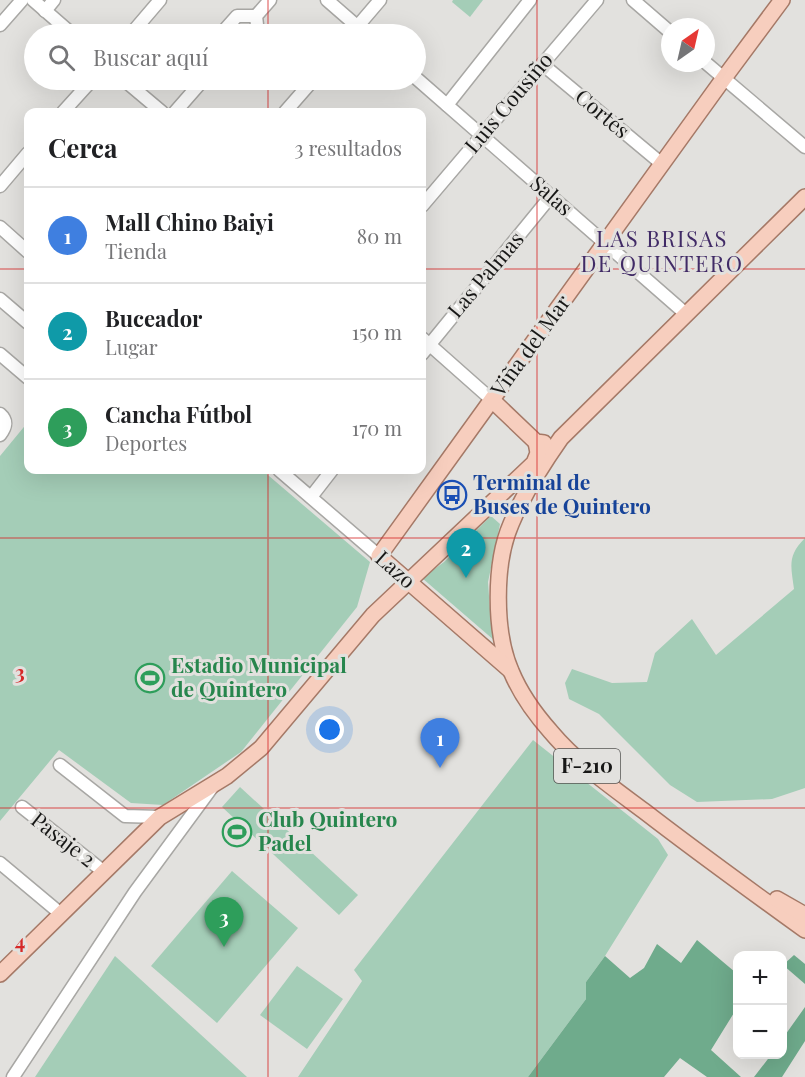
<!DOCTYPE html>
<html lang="es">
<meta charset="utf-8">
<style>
body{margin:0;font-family:"Playfair Display",serif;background:#f2f2f2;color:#202124}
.controls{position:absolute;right:18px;bottom:18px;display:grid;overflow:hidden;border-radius:12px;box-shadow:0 6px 24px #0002}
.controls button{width:54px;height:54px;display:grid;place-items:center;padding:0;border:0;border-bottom:2px solid #e0e0e0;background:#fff;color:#202124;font:30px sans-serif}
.compass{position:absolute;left:661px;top:18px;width:54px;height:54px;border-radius:50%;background:#fff;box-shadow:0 6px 24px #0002;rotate:34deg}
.you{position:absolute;left:330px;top:730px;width:21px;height:21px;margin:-15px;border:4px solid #fff;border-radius:50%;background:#1a73e8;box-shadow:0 0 0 9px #1a73e833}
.badge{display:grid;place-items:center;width:39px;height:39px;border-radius:50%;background:#2563eb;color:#fff;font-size:20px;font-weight:700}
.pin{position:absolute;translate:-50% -50px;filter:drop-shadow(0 2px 3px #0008)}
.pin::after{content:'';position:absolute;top:32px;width:21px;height:18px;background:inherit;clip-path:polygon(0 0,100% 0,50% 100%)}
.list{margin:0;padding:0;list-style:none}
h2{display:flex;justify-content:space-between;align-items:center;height:78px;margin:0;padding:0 24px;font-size:26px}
h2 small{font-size:20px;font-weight:400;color:#757577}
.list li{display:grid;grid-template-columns:39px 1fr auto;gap:18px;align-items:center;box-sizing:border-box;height:96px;padding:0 24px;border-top:2px solid #e0e0e0}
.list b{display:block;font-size:22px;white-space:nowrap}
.list p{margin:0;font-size:20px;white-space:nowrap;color:#757577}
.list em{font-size:20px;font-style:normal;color:#757577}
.icon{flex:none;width:33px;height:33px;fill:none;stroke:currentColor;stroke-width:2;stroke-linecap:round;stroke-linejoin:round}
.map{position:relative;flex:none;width:805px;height:1077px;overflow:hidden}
.search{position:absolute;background:#fff;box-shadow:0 6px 24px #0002;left:24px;top:24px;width:402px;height:66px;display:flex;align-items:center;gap:15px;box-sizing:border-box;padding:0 21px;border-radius:33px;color:#757577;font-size:22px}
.panel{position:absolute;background:#fff;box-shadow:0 6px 24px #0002;left:24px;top:108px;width:402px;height:366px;border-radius:12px}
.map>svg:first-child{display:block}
.green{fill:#a4cdb7}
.forest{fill:#6fab8c}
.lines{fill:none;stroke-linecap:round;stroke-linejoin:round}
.minor-casing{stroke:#a8a7a4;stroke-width:15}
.major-casing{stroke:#a57967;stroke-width:18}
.minor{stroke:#fff;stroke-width:12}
.major{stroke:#f7cebe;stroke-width:15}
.grid{fill:none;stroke:#d62828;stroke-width:1.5;stroke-opacity:0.55}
.labels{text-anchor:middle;stroke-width:6;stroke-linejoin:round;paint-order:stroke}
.shield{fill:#e2e1de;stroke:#545452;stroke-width:1.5}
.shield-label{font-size:20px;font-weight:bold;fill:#171716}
.street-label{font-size:21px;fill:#171716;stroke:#e2e1de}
.transit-label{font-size:21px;font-weight:bold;fill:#164399;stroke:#e2e1de;text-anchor:start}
.leisure-label{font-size:21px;font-weight:bold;fill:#27864d;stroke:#e2e1de;text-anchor:start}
.neighbourhood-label{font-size:22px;letter-spacing:1.5px;fill:#412b66;stroke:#e2e1de}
.grid-label{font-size:20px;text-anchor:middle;font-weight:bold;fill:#d62828;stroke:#e2e1de;stroke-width:6;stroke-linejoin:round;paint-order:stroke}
</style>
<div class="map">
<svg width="805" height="1077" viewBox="0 0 805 1077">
<rect width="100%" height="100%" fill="#e2e1de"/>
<g class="green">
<polygon points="453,0 483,0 470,17 452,2"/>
<polygon points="28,422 28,470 262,470 370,562 357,607 241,752 163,805 131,803 59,750 0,821 0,456"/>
<polygon points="491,516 500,524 488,582 491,624 495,641 422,578 444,562"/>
<path d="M805 538V788L772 799 697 802 670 785 599 714 569 699 565 683 572 669 612 683 647 682 655 653 692 619 716 655 794 589C791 566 787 556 805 538Z"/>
<polygon points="533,740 658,839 668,855 605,956 586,982 586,999 528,1077 298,1077 362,981 354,970"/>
<polygon points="240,787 358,895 339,915 222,807"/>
<polygon points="232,871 298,928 217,1023 151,966"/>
<polygon points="115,956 247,1077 35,1077"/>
<polygon points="297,966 343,999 307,1049 260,1015"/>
</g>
<g class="forest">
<polygon points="697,940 735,972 737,977 737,1008 711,1050 741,1077 707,1077 680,1058 664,1077 528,1077 586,999 586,982 605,956 630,978 644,968 657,944 681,963"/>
<polygon points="794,955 805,964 805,984 783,965"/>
<polygon points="805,1007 805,1041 782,1077 754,1077 771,1055 782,1054 783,1038"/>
</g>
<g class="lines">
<g class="minor-casing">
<g id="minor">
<polyline points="33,0 72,34"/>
<polyline points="327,0 366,34"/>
<polyline points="633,0 670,32"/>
<polyline points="45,11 54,0"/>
<polyline points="0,25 22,0"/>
<polyline points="131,34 160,0"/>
<polyline points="221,34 237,16 256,16"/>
<polyline points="258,34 256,16 270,0"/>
<polyline points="351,34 380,0"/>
<polyline points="706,63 805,147"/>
<polyline points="542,64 662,164"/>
<polyline points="416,78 686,314"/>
<polyline points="124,80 162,112"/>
<polyline points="447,105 530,0"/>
<polyline points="63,112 92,80"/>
<polyline points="175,112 203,80"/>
<polyline points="285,112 313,80"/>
<polyline points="0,186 28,153"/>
<polyline points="422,206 597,0"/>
<polyline points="0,227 28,252"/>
<polyline points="0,299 28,323"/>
<polyline points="422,338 492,400"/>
<polyline points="0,354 28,378"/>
<polyline points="422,354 551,196"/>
<path d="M0 414C8 421 6 427 0 435"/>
<polyline points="279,470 379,556"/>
<polyline points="311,497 332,470"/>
<polyline points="60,765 125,816 160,817"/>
<polyline points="22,807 104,872"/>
<polyline points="0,863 61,914"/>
<polyline points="13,1077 135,892 213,786"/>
</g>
</g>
<g class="major-casing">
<g id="major">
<path d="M805 197 561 438C542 465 524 493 511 524 494 563 494 632 511 671 520 693 535 714 551 732 577 763 612 787 644 811 697 852 751 891 805 930"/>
<polyline points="492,400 536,442 544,443"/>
<polyline points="510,670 379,556 724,78 782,0"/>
<polyline points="777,899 805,915"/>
<polyline points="0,974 160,817 227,776 261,748 373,615 534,463 538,453 536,442"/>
</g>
</g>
<use href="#minor" class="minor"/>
<use href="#major" class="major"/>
</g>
<path class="grid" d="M268 0V34M537 0V1077M268 80V112M0 269H28M422 269H805M268 470V1077M0 538H805M0 808H805"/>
<defs>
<g id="bus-ring" transform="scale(1.5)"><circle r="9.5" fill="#e2e1de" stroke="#1a4fb4" stroke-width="1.5"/><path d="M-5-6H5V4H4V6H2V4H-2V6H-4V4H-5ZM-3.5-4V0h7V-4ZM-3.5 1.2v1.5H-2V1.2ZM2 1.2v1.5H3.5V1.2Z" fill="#1a4fb4"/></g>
<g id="stadium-ring" transform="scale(1.5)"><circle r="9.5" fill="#e2e1de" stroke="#2e9e5b" stroke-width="1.5"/><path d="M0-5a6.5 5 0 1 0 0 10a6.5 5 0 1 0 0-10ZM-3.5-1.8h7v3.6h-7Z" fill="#2e9e5b"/></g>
</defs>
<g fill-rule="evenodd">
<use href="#bus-ring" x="452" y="495"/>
<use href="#stadium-ring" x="150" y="678"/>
<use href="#stadium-ring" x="237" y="832"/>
</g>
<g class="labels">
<rect class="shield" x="554" y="749" width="66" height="34" rx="4.5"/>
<g class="shield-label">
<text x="587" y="773">F-210</text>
</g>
<g class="street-label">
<text transform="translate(509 103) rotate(-50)" y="7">Luis Cousiño</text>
<text transform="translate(602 114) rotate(40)" y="7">Cortés</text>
<text transform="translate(551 196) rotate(41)" y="7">Salas</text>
<text transform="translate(486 275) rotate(-50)" y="7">Las Palmas</text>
<text transform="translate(531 346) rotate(-54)" y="7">Viña del Mar</text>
<text transform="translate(395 570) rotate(41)" y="7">Lazo</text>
<text transform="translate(63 840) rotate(38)" y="7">Pasaje 2</text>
</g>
<g class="transit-label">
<text x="473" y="490">Terminal de<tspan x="473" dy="24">Buses de Quintero</tspan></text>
</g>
<g class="leisure-label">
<text x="171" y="673">Estadio Municipal<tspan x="171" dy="24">de Quintero</tspan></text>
<text x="258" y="827">Club Quintero<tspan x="258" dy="24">Padel</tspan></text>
</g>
<g class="neighbourhood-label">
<text x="662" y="247">LAS BRISAS<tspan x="662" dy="25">DE QUINTERO</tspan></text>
</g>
</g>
<g class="grid-label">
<text x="20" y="680">3</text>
<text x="20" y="949">4</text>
</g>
</svg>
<div class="controls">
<button>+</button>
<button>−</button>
</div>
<svg class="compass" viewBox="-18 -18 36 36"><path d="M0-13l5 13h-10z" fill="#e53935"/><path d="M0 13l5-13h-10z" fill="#757577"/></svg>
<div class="you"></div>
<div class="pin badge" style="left:440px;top:768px;background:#3f7fe0">1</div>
<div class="pin badge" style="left:466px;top:578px;background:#0f9aa8">2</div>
<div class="pin badge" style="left:224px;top:947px;background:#2e9e5b">3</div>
<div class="search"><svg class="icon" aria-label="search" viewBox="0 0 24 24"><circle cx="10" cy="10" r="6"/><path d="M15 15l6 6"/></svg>Buscar aquí</div>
<section class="panel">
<h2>Cerca<small>3 resultados</small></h2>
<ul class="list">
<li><span class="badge" style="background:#3f7fe0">1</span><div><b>Mall Chino Baiyi</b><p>Tienda</p></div><em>80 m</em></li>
<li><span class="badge" style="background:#0f9aa8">2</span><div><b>Buceador</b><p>Lugar</p></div><em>150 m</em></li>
<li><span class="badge" style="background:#2e9e5b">3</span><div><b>Cancha Fútbol</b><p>Deportes</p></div><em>170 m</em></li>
</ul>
</section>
</div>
